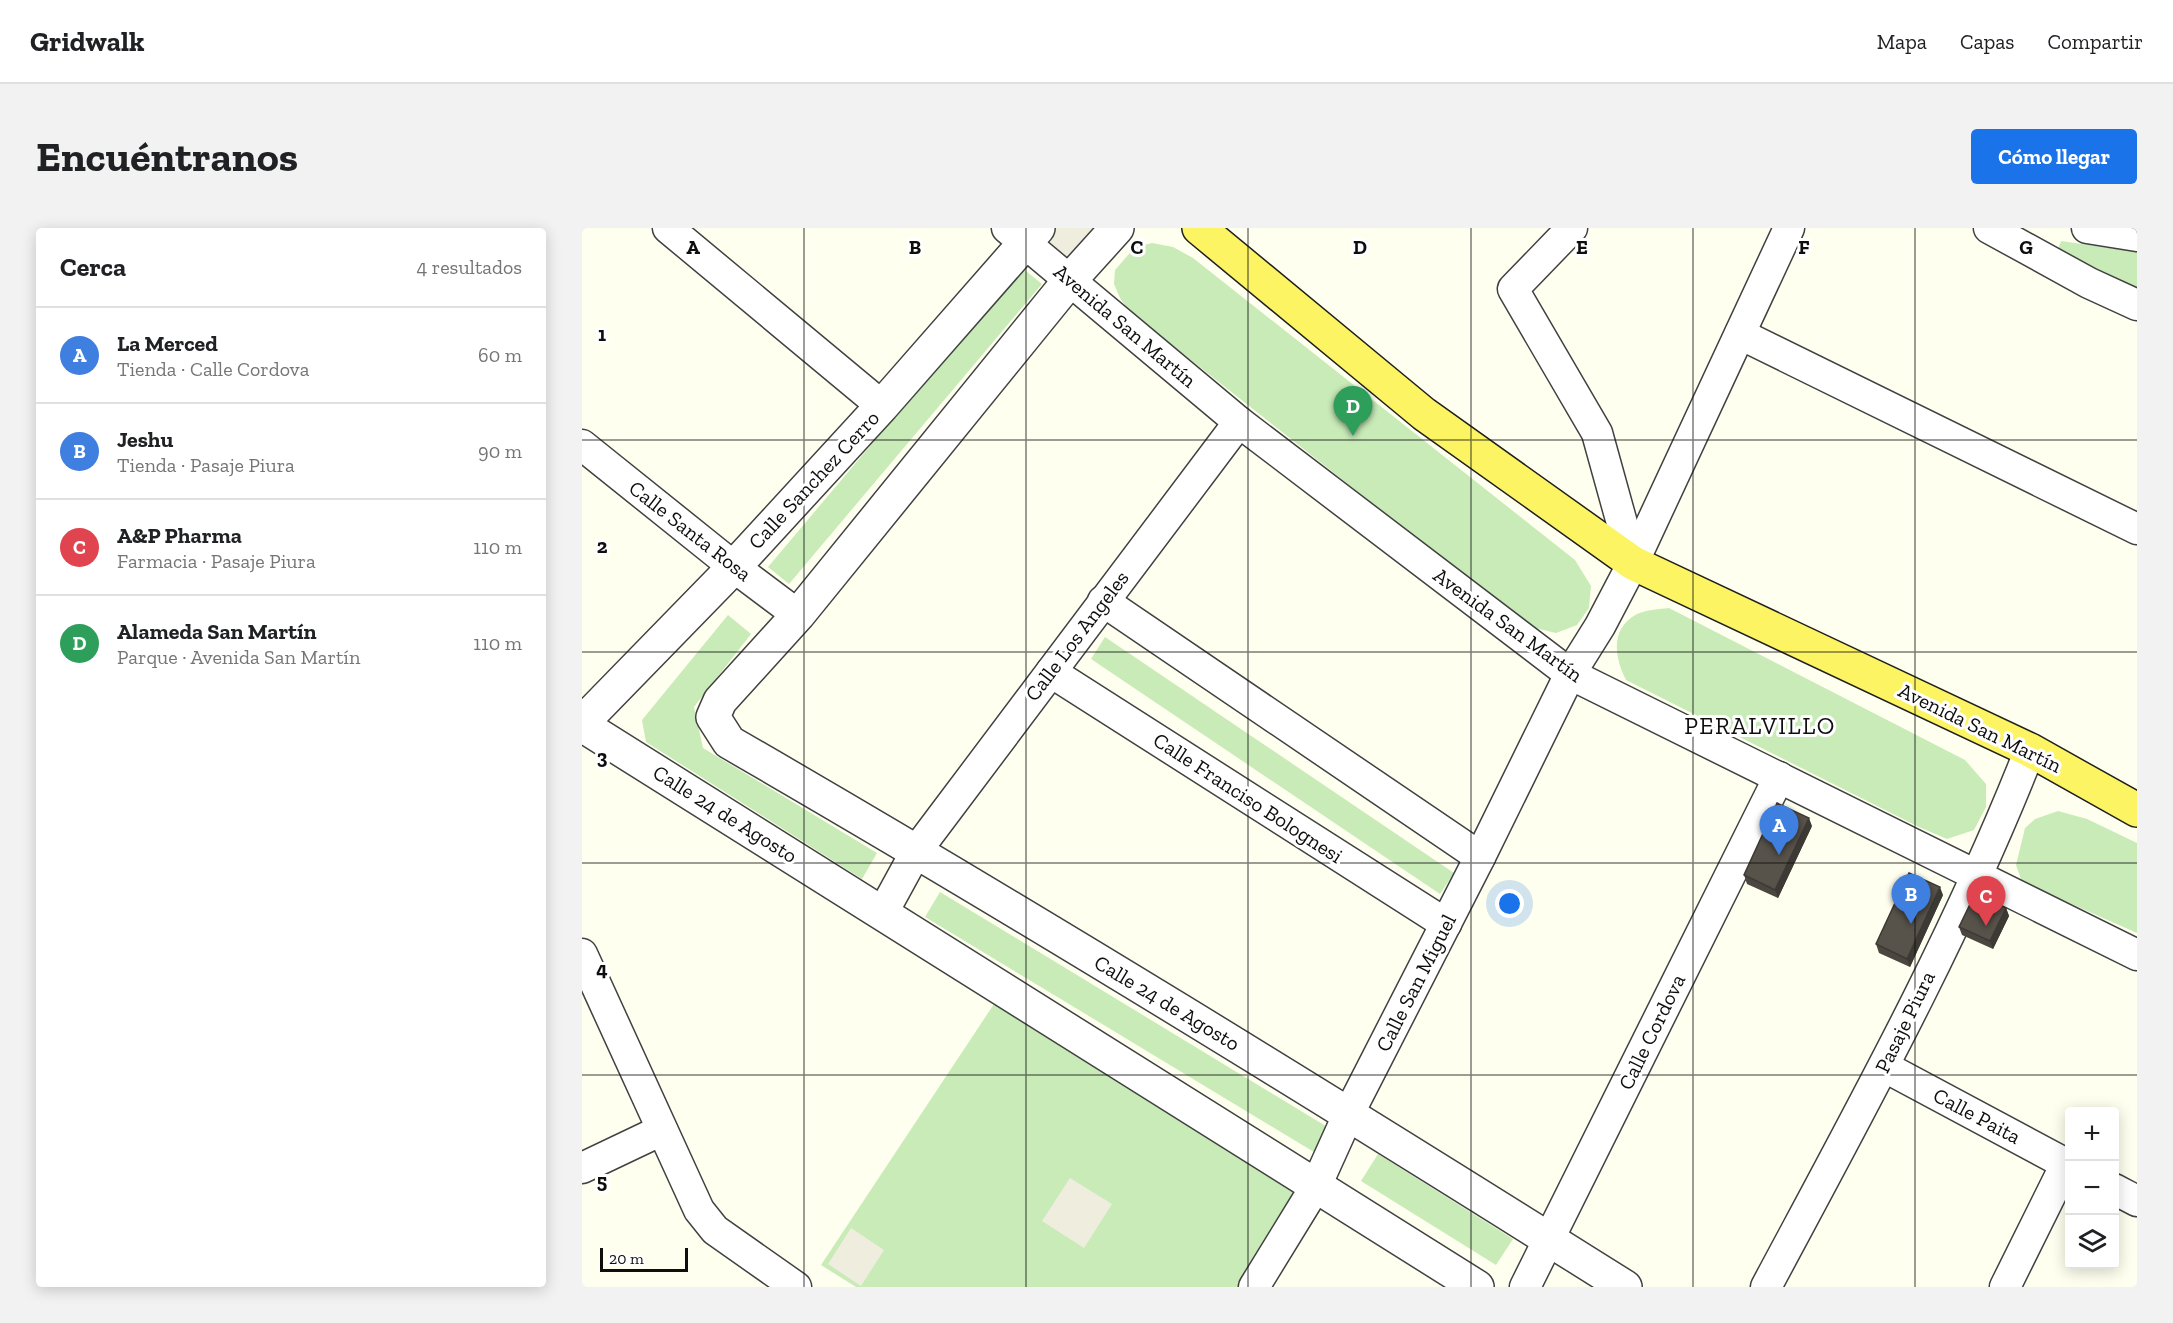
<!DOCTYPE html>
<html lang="es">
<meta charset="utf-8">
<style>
body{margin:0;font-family:"Zilla Slab",serif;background:#f2f2f2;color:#202124}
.controls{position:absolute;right:18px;bottom:18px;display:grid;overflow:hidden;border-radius:6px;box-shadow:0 3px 15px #0003}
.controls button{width:54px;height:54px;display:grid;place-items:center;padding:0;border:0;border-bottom:2px solid #e0e0e0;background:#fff;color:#202124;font:30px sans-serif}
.scale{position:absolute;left:18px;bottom:15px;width:88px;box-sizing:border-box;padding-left:6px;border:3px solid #0e0e0e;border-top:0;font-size:16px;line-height:21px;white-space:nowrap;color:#0e0e0e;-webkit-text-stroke:4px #fff;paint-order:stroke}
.you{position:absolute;left:928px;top:676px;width:21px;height:21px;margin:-15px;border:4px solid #fff;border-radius:50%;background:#1a73e8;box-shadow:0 0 0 9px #1a73e833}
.badge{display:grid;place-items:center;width:39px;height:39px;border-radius:50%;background:#1a73e8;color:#fff;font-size:20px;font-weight:700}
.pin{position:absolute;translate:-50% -50px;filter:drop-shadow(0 2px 3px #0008)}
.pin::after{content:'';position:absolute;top:32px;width:21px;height:18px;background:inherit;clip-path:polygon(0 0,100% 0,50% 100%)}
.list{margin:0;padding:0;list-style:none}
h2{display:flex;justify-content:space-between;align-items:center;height:78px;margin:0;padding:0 24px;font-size:26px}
h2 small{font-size:20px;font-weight:400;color:#757577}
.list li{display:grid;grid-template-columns:39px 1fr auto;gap:18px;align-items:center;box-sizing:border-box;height:96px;padding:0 24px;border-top:2px solid #e0e0e0}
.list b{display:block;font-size:22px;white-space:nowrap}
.list p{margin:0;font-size:20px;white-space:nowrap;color:#757577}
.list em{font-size:20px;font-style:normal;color:#757577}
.icon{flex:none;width:33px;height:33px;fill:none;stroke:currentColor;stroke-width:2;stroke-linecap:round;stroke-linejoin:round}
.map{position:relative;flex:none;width:1555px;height:1059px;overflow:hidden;border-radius:6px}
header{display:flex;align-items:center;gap:36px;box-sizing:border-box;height:84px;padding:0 30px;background:#fff;border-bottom:2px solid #e0e0e0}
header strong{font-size:28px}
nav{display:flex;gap:33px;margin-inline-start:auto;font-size:21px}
.intro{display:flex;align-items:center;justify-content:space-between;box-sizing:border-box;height:144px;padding:0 36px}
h1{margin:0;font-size:42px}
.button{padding:15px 27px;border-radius:6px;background:#1a73e8;color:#fff;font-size:21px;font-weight:700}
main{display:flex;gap:36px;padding:0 36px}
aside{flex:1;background:#fff;border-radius:6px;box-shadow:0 3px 15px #0003}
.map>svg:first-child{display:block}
.green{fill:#c8ebb8}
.plaza{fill:#efeede}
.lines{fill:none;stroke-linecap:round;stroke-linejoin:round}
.minor-casing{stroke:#414141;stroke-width:33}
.tertiary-casing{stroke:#414141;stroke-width:36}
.primary-casing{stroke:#1f1f1f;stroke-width:36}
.minor{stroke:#fff;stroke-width:30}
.tertiary{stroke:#fff;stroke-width:33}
.primary{stroke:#fcf463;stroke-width:33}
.wall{fill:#4b4740}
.shaded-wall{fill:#3d3934}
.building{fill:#57524a;stroke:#3d3934;stroke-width:1.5}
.grid{fill:none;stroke:#0e0e0e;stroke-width:1.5;stroke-opacity:0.55}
.labels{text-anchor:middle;stroke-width:6;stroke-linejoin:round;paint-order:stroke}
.street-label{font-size:21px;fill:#0e0e0e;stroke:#fff}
.quarter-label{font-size:24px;letter-spacing:1.5px;fill:#0e0e0e;stroke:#fff}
.grid-label{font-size:20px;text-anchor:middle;font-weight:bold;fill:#0e0e0e;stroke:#fff;stroke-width:6;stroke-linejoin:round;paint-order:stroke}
</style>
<header>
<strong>Gridwalk</strong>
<nav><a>Mapa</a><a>Capas</a><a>Compartir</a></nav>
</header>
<div class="intro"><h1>Encuéntranos</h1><a class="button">Cómo llegar</a></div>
<main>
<aside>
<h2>Cerca<small>4 resultados</small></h2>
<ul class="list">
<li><span class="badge" style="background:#3f7fe0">A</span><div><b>La Merced</b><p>Tienda · Calle Cordova</p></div><em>60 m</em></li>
<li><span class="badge" style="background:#3f7fe0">B</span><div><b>Jeshu</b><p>Tienda · Pasaje Piura</p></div><em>90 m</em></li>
<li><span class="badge" style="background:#e0444e">C</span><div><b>A&amp;P Pharma</b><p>Farmacia · Pasaje Piura</p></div><em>110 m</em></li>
<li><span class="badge" style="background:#2e9e5b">D</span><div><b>Alameda San Martín</b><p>Parque · Avenida San Martín</p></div><em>110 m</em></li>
</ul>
</aside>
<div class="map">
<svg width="1555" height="1059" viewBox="0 0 1555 1059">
<rect width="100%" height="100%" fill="#ffffef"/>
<g class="green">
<polygon points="1479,13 1555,24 1555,66 1474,27"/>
<polygon points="570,15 591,19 611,30 993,332 1009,358 1007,380 995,397 974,405 949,399 932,387 548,84 538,70 532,56 533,42 553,19"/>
<polygon points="439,39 460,56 207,356 186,339"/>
<path d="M1087 380 1383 532 1404 556V579L1392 602 1365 611 1337 599 1044 452C1033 430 1027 401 1055 386 1064 382 1077 381 1087 380Z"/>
<polygon points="146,387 169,406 112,479 121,520 295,625 280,651 64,514 60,492"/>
<polygon points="523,409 872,645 858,666 509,431"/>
<polygon points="1476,583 1505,591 1555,615 1555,705 1440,654 1434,637 1443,600 1453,591"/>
<polygon points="358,664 747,900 732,924 343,689"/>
<polygon points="412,776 722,963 660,1059 274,1059 239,1037"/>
<polygon points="796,926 931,1011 914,1037 779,953"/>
</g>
<g class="plaza">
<polygon points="470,0 517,0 487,32 462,9"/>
<polygon points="488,950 530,976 502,1020 460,993"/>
<polygon points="269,1000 302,1022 279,1058 246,1036"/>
</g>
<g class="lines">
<g class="minor-casing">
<g id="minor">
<polyline points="86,0 300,178"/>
<polyline points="425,0 657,194 988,446 1555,727"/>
<polyline points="990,0 931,61 1015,205 1051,335"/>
<polyline points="1407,0 1507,55 1555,77"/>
<polyline points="1505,0 1555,8"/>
<polyline points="1158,106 1555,301"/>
<polyline points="0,217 152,339 216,387"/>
<polyline points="521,373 898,629"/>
<polyline points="469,444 864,696"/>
<polyline points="300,686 335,622 657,194"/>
<polyline points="0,726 117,982 133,1002 214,1059"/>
<polyline points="1303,839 1488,938"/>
<polyline points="0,940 80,902"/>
<polyline points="1532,961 1555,973"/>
<polyline points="672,1059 734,958 767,885 898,629 988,446 1018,398 1051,335 1207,0"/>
<polyline points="943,1059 1197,549"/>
<path d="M1184 1059C1278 883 1375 708 1448 522"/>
<polyline points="1423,1059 1484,936"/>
</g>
</g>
<g class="tertiary-casing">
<g id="tertiary">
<path d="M535 0 488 52 216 387 138 473 131 489 147 514C450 689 747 873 1043 1059"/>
<polyline points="0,495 152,339 300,178 456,0"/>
<polyline points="0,497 895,1059"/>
</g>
</g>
<g class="primary-casing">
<polyline id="primary" points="617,0 842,186 1051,335 1448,522 1555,582"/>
</g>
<use href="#minor" class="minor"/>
<use href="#tertiary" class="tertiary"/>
<use href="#primary" class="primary"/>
</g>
<g class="wall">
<polygon points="1230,598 1196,670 1165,656 1162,647"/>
<polygon points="1361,667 1328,739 1297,725 1294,716"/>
<polygon points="1424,680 1427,688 1411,721 1380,707 1377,699"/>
</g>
<g class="shaded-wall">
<polygon points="1227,590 1230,598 1196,670 1193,662"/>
<polygon points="1358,659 1361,667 1328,739 1325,731"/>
<polygon points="1424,680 1427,688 1411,721 1408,713"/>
</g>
<g class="building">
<polygon points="1195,575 1227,590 1193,662 1162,647"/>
<polygon points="1327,645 1358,659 1325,731 1294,716"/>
<polygon points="1393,666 1424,680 1408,713 1377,699"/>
</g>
<path class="grid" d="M222 0V1059M444 0V1059M666 0V1059M889 0V1059M1111 0V1059M1333 0V1059M0 212H1555M0 424H1555M0 635H1555M0 847H1555"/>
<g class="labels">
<g class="street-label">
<text transform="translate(543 98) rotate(40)" y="7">Avenida San Martín</text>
<text transform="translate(232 252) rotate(-47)" y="7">Calle Sanchez Cerro</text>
<text transform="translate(108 303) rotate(38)" y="7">Calle Santa Rosa</text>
<text transform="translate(926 397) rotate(36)" y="7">Avenida San Martín</text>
<text transform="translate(495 408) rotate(-53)" y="7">Calle Los Angeles</text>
<text transform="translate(1398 500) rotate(26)" y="7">Avenida San Martín</text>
<text transform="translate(666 570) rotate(33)" y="7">Calle Franciso Bolognesi</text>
<text transform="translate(143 586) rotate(32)" y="7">Calle 24 de Agosto</text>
<text transform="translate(834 755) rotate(-63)" y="7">Calle San Miguel</text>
<text transform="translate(585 775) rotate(31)" y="7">Calle 24 de Agosto</text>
<text transform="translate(1323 794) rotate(-64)" y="7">Pasaje Piura</text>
<text transform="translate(1070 804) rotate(-64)" y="7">Calle Cordova</text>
<text transform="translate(1395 888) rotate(28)" y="7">Calle Paita</text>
</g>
<g class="quarter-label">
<text x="1178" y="506">PERALVILLO</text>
</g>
</g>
<g class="grid-label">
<text x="111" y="26">A</text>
<text x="333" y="26">B</text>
<text x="555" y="26">C</text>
<text x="778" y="26">D</text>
<text x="1000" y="26">E</text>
<text x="1222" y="26">F</text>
<text x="1444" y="26">G</text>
<text x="20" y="113">1</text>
<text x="20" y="325">2</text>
<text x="20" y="536">3</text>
<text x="20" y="748">4</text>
<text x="20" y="960">5</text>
</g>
</svg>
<div class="controls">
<button>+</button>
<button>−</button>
<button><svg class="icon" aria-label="layers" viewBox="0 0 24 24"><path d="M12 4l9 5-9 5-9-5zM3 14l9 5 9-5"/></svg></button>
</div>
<div class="scale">20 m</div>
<div class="you"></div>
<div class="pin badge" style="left:1197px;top:627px;background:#3f7fe0">A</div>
<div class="pin badge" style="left:1329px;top:696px;background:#3f7fe0">B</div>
<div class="pin badge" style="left:1404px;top:698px;background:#e0444e">C</div>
<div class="pin badge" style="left:771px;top:208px;background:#2e9e5b">D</div>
</div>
</main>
